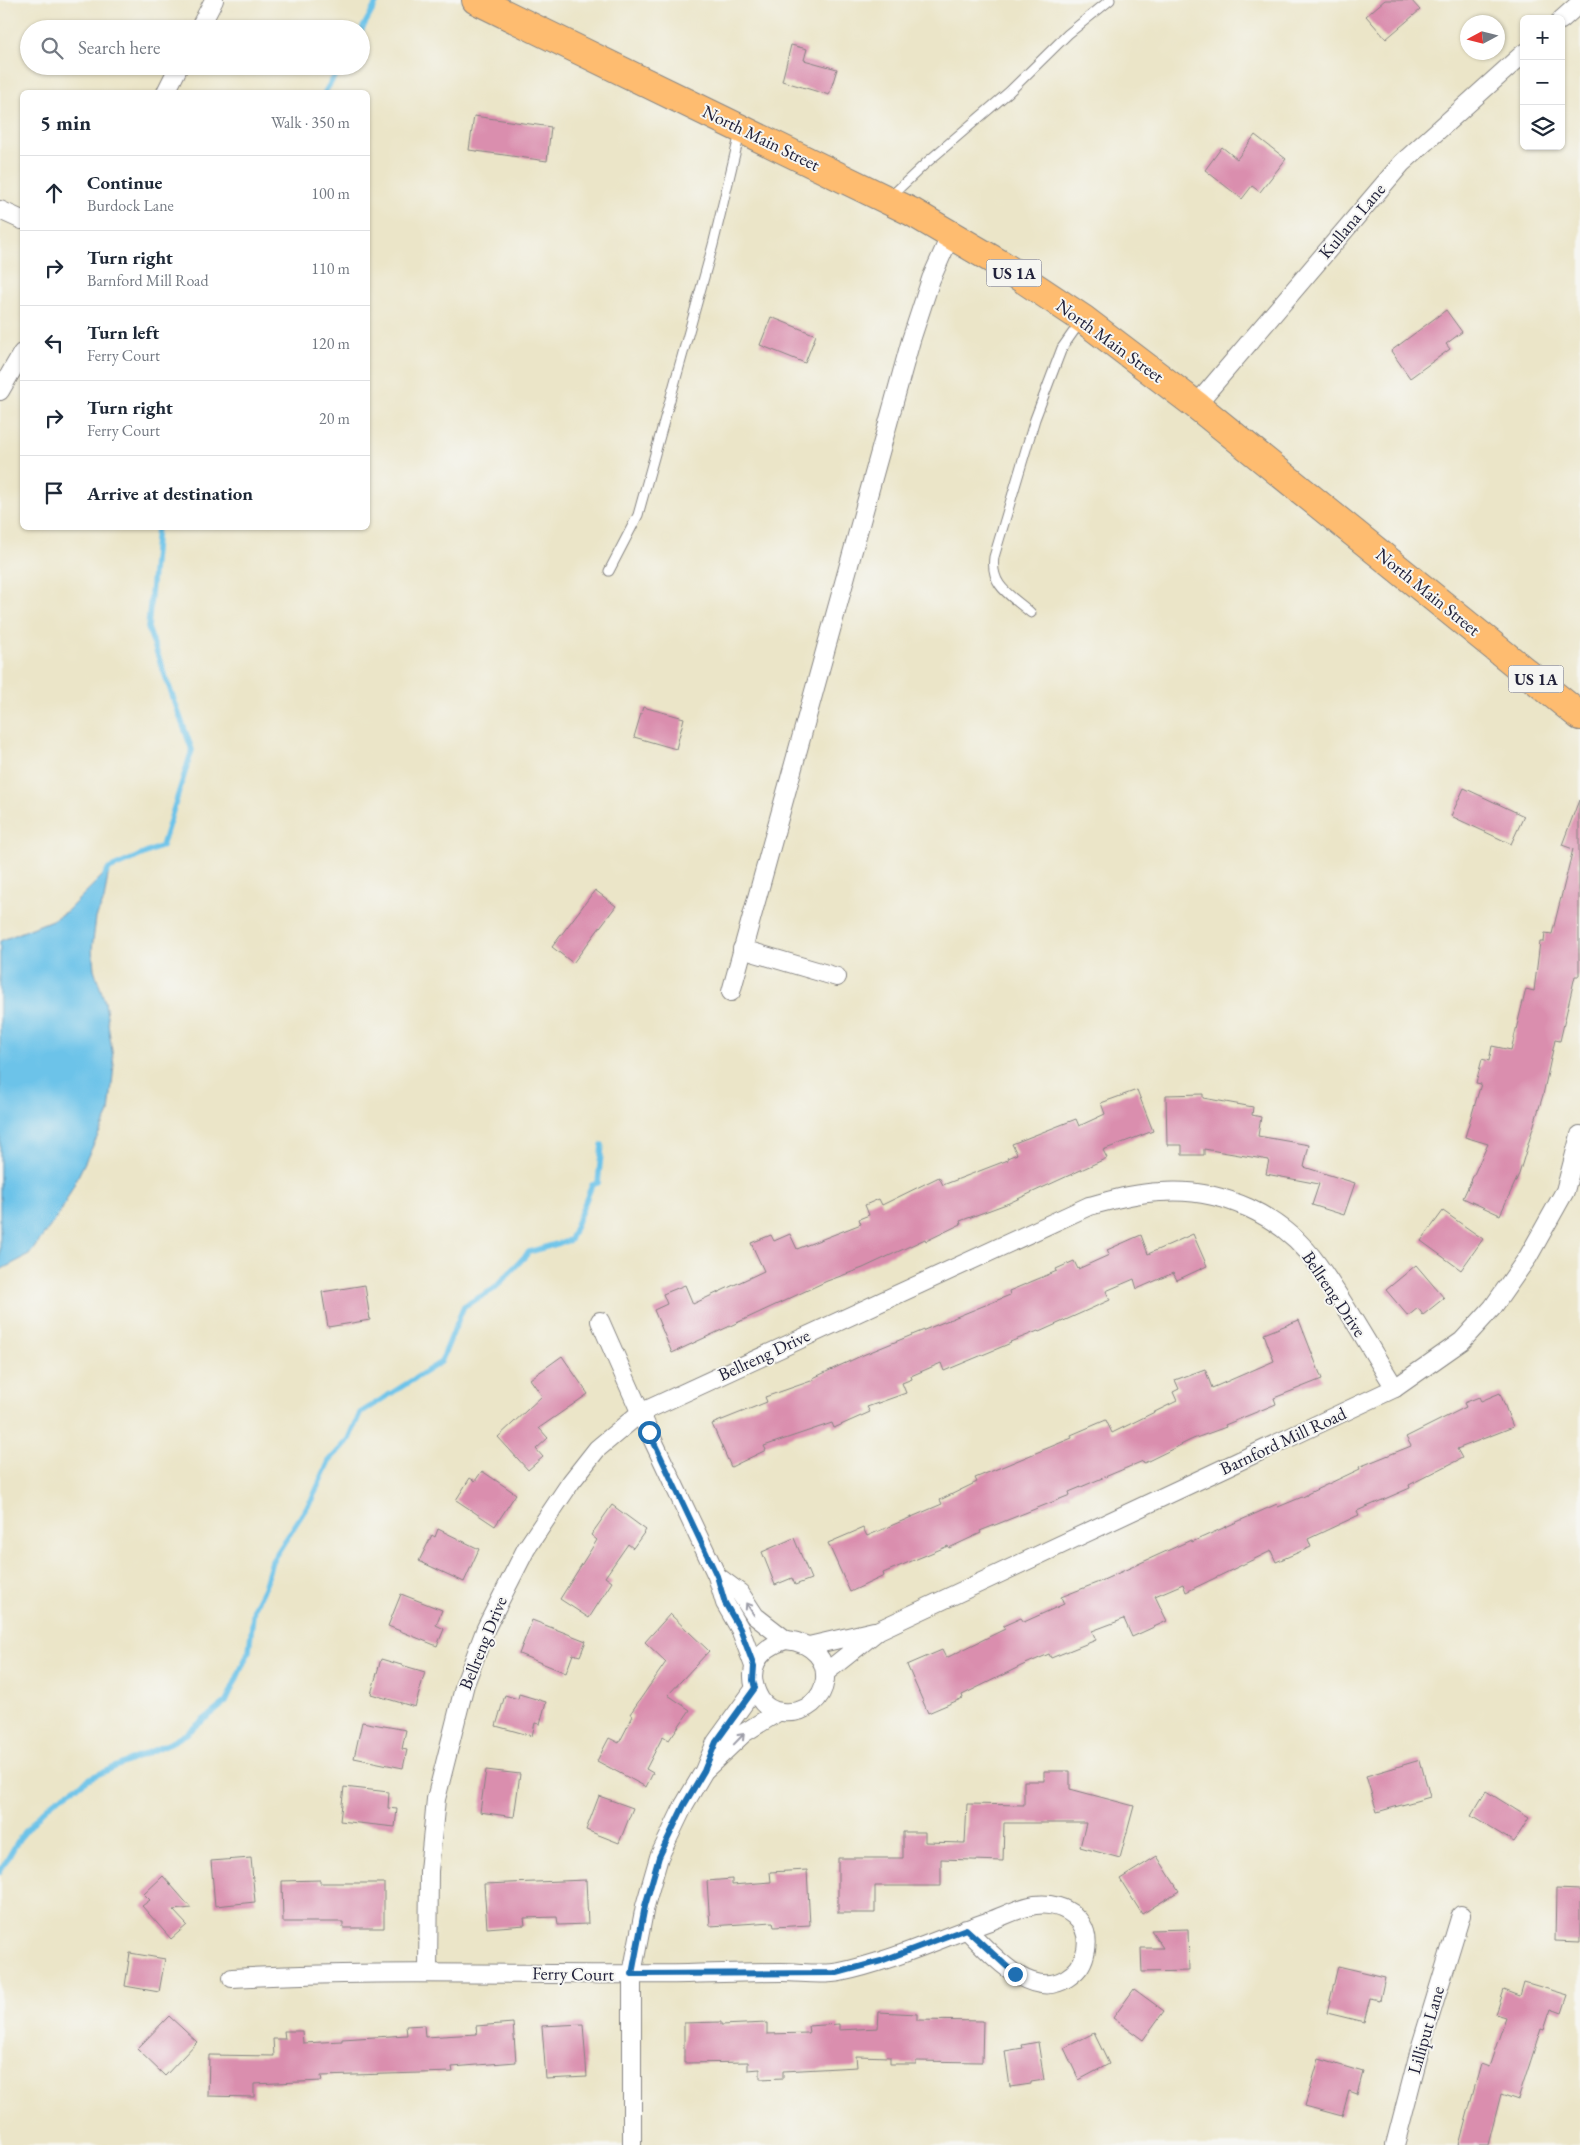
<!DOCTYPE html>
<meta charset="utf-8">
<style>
body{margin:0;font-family:"EB Garamond",serif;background:#f2f2f3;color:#1f2937}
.controls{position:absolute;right:15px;top:15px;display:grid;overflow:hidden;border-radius:8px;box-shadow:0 1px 4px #0004}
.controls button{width:45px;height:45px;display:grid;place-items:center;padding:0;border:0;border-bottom:1px solid #e0e1e3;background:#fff;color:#1f2937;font:25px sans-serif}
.compass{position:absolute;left:1460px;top:15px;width:45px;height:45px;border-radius:50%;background:#fff;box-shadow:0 1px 4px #0004;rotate:263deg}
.stop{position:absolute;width:15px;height:15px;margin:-11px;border:4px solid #1f6fb2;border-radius:50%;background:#fff}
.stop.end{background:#1f6fb2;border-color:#fff;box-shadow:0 1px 5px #0008}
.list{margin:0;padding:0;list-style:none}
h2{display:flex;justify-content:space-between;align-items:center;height:65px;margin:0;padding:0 20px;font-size:21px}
h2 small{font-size:16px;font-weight:400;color:#747a83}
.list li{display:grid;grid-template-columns:32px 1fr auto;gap:15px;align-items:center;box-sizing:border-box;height:75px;padding:0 20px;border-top:1px solid #e0e1e3}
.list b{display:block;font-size:19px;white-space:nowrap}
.list p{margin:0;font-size:16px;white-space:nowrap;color:#747a83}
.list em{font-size:16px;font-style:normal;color:#747a83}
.icon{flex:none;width:28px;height:28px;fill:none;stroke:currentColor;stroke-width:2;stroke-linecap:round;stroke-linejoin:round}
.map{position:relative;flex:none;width:1580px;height:2145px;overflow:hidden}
.search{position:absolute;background:#fff;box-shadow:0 1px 4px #0004;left:20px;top:20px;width:350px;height:55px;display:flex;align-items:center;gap:12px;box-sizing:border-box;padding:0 18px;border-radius:28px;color:#747a83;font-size:19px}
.panel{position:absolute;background:#fff;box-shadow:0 1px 4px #0004;left:20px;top:90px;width:350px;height:440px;border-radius:8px}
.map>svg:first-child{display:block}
.water{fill:#6cc3e9;stroke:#477292}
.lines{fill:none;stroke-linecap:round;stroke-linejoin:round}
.stream{stroke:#6cc3e9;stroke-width:5.5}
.building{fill:#da8eae}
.service-casing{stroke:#868482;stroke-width:11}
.minor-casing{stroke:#868482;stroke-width:20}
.primary-casing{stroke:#868482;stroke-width:30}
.service{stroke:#fff;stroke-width:9}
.minor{stroke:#fff;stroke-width:18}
.primary{stroke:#febc70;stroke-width:28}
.oneway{stroke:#9c9ca7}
.route{stroke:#1f6fb2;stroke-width:6}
.labels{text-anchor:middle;stroke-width:4;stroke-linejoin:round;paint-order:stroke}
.shield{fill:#f6f6f2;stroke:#626272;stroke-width:1}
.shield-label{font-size:16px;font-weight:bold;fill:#22223b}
.street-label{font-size:18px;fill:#22223b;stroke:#f6f6f2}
</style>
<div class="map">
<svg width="1580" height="2145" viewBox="0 0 1580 2145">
<rect width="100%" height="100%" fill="#f6f6f2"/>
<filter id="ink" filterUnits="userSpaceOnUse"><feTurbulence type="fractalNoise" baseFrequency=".02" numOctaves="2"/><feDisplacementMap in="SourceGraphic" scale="10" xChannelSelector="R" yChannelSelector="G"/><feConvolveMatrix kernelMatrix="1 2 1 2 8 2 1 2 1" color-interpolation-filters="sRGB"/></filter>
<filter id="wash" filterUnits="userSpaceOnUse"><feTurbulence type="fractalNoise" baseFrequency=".0096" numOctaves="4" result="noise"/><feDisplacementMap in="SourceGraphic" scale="20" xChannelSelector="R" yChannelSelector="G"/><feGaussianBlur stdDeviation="1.12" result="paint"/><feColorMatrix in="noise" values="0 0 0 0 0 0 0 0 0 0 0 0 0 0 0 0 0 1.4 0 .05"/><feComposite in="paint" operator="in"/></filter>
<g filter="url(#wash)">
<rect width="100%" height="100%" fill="#ebe5c8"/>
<polygon class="water" points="109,869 104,900 96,918 92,949 94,969 105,1002 114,1065 109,1113 60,1213 29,1255 0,1270 0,941 52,920 67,911"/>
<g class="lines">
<g class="stream">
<polyline points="361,31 378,0"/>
<polyline points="325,92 341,66"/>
<polyline points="105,875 109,869 162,846 192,750 148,628 157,528"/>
<polyline points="0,1872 19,1839 42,1812 54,1801 92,1777 170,1743 186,1734 226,1702 249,1651 254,1607 264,1588 272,1561 312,1499 329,1461 349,1439 360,1413 441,1362 464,1306 494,1289 529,1252 570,1240 592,1185 598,1183 602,1145"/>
</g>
</g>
<g id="blocks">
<g class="building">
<polygon points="1385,0 1411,0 1420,10 1386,39 1366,16"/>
<polygon points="791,45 807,49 804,60 837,69 829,95 782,81"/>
<polygon points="474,116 551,127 547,161 469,150"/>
<polygon points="1255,135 1286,159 1260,192 1252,186 1242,199 1205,170 1222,147 1237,159"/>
<polygon points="1446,310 1462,332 1446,344 1450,349 1410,378 1391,351"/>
<polygon points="771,317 816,335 805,363 760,345"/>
<polygon points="643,707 684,718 676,749 634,737"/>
<polygon points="1464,788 1524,816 1511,844 1451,816"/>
<polygon points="1579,800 1579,976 1575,976 1560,1041 1555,1040 1543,1095 1519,1174 1500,1215 1463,1198 1488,1144 1465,1137 1481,1084 1476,1083 1482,1059 1489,1061 1492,1046 1511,1050 1526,989 1534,991 1540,942 1544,942 1545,933 1552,934 1573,849 1562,845"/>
<polygon points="595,890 616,906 573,963 552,947"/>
<polygon points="1137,1090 1153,1131 1103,1150 1107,1158 1009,1203 960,1221 961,1224 926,1241 925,1239 863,1268 827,1281 672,1353 654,1310 667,1304 663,1294 685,1285 693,1304 764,1271 751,1243 771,1235 774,1241 790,1234 797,1249 861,1224 859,1219 869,1215 865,1205 879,1199 882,1205 939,1177 943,1185 1008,1160 1007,1158 1017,1154 1012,1144 1076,1119 1079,1126 1105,1114 1101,1103"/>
<polygon points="1203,1094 1203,1098 1253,1107 1252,1115 1261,1117 1258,1136 1309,1145 1304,1167 1355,1183 1344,1215 1312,1205 1319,1184 1266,1174 1269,1160 1204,1149 1204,1155 1182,1155 1182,1145 1167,1145 1166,1095"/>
<polygon points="1443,1211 1483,1239 1461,1270 1421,1241"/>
<polygon points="1193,1234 1207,1266 1177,1280 1173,1273 1137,1289 1134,1279 1106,1291 1110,1300 1039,1332 1038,1331 1010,1342 1011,1343 944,1371 941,1363 911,1376 912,1379 902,1383 906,1393 867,1407 870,1412 834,1428 832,1423 764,1446 766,1450 731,1467 712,1424 767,1402 765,1397 814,1380 813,1378 863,1355 1010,1295 1009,1291 1057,1271 1056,1269 1074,1261 1078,1269 1109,1255 1107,1250 1141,1235 1148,1254"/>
<polygon points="1416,1265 1444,1298 1423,1315 1418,1308 1408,1316 1386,1290"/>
<polygon points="365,1285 370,1320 328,1327 322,1292"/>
<polygon points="1299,1320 1322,1379 1274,1398 1276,1404 1225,1425 1226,1427 1193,1439 1144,1463 1143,1461 1069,1492 1070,1495 980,1531 981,1533 949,1548 948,1546 883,1573 884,1576 850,1592 828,1543 863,1528 867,1536 942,1504 940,1500 977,1482 975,1478 1072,1438 1071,1435 1106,1420 1112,1433 1177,1401 1173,1392 1179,1389 1175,1380 1205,1369 1212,1388 1274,1361 1264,1334"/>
<polygon points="562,1356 588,1394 539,1428 548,1438 536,1449 543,1457 528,1470 498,1437 542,1396 530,1379"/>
<polygon points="1500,1393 1513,1427 1457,1449 1462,1458 1409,1485 1410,1488 1357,1511 1359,1515 1308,1539 1311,1547 1276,1562 1271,1551 1186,1592 1183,1584 1155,1596 1167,1621 1132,1637 1124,1619 1092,1631 1096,1640 1051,1658 1049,1654 1021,1666 962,1695 963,1698 928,1713 907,1665 942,1650 946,1658 1005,1629 1003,1626 1021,1618 1024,1622 1064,1604 1061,1597 1099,1582 1158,1555 1191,1540 1192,1542 1277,1504 1278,1507 1307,1495 1307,1494 1360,1469 1359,1467 1411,1446 1406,1437 1466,1407 1464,1403 1479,1397 1481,1401"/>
<polygon points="482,1471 516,1494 495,1526 456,1500 470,1478 475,1481"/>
<polygon points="612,1505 646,1530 633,1548 628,1544 605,1577 612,1582 589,1618 560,1599 597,1540 591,1535"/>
<polygon points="438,1529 479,1549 464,1582 419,1561 432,1535 435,1537"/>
<polygon points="794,1538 811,1579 795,1585 792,1578 775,1585 762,1552"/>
<polygon points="401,1594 442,1610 436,1625 444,1629 437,1646 388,1626"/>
<polygon points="670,1614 709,1651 668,1695 690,1710 669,1740 663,1736 646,1769 653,1773 646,1787 597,1761 609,1738 619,1743 633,1716 630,1714 666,1662 645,1642"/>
<polygon points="532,1620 586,1641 580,1656 573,1654 566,1673 519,1654"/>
<polygon points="381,1659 425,1672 415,1707 371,1694"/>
<polygon points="519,1694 546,1702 540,1724 535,1723 532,1736 496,1726 505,1695 518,1699"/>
<polygon points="362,1722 406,1730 402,1749 407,1750 403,1768 354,1758"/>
<polygon points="1420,1760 1430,1797 1377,1812 1366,1776"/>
<polygon points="486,1770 520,1774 514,1817 480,1812"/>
<polygon points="1044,1771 1070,1771 1070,1789 1134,1806 1120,1858 1080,1847 1086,1823 1004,1823 1003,1861 941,1859 941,1886 875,1886 875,1913 838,1913 838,1858 903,1858 903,1832 925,1832 925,1842 965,1843 967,1804 1024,1805 1024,1781 1044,1781"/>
<polygon points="344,1787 389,1792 388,1808 397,1809 395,1827 340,1821"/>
<polygon points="1486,1791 1529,1818 1514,1842 1471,1816"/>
<polygon points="599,1796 633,1808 619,1843 586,1830"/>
<polygon points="1157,1856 1179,1891 1142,1914 1120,1879"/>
<polygon points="251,1858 255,1902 215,1906 211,1861"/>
<polygon points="807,1870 810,1925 774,1927 773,1922 710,1926 707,1881 732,1879 732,1885 771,1882 770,1872"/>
<polygon points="163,1876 191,1908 173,1910 187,1925 171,1939 142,1906 150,1900 144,1894"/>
<polygon points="320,1880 320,1883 384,1883 384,1928 343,1928 343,1922 283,1922 282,1881"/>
<polygon points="586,1880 588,1924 558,1925 557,1917 524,1918 525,1925 487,1928 484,1884"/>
<polygon points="1556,1889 1580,1890 1580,1942 1555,1941"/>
<polygon points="1188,1929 1189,1971 1142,1972 1141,1948 1163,1948 1151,1930"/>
<polygon points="130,1953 165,1959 159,1992 125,1986"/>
<polygon points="1338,1966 1385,1977 1380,2000 1370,1998 1364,2022 1327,2013"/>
<polygon points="1524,1982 1568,1995 1562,2013 1551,2009 1544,2030 1541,2029 1518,2100 1501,2094 1488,2145 1459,2145 1481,2064 1489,2067 1506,2017 1496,2014 1504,1990 1520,1996"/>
<polygon points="1134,1989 1164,2011 1143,2040 1113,2018"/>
<polygon points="879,2012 917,2014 917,2020 983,2021 982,2062 916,2061 916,2064 890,2064 890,2057 856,2056 857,2067 783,2071 783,2078 760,2079 760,2069 748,2070 748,2062 684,2063 684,2023 721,2022 721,2025 767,2023 767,2034 809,2033 808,2026 839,2024 839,2030 878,2028"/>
<polygon points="169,2016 197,2042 165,2076 137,2049"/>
<polygon points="513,2023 516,2062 452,2067 453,2072 321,2076 322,2081 254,2084 254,2097 208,2096 209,2055 274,2056 273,2039 285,2039 284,2031 302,2031 303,2043 342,2041 342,2039 407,2035 406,2026 424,2025 425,2037 477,2034 476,2026"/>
<polygon points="583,2024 587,2077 546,2079 542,2026"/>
<polygon points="1094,2033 1109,2064 1079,2080 1064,2048"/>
<polygon points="1038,2042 1044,2080 1031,2082 1031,2084 1010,2087 1005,2051 1023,2048 1022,2045"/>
<polygon points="1319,2059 1363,2072 1357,2094 1349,2091 1342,2116 1305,2106"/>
</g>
</g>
</g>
<g filter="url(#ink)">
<use href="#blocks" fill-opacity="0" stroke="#868482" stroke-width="1"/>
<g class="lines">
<g class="service-casing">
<g id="service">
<polyline points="889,198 925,164 1009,92 1068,34 1110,0"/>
<polyline points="609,571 638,515 713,245 740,133"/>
<path d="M1031 613C1011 595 990 587 994 557L1035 419 1062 348 1081 321"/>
</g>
</g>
<g class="minor-casing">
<g id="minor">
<polyline points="1561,20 1580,3"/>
<polyline points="199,29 214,0"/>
<polyline points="166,92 179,66"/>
<polyline points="0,210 22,220"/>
<polyline points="0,391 22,353"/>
<polyline points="1196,405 1402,163 1524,53"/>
<polyline points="742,949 837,977"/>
<polyline points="731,992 911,340 931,279 951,234"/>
<polyline points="600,1321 649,1432 717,1576 725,1603 740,1629 754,1666"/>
<polyline points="717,1576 740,1593 755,1616 786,1640"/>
<path d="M786 1640C845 1646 832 1717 782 1712 772 1711 765 1707 760 1699 744 1671 757 1649 786 1640Z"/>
<polyline points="809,1646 874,1631"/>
<polyline points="825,1673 879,1630 1395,1388 1462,1341 1493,1307 1528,1257 1565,1191 1580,1135"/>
<polyline points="706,1769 744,1733 778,1712"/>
<path d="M428 1972 429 1871 436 1799 465 1684 486 1628 526 1549 571 1482 597 1449 640 1413 1089 1206C1112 1200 1135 1193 1160 1192 1220 1187 1283 1215 1318 1265 1346 1304 1369 1347 1395 1388"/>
<path d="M232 1978C383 1969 535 1976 687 1974 718 1973 750 1972 782 1972 801 1972 822 1976 840 1972 892 1961 940 1938 990 1921 1004 1916 1021 1907 1035 1905 1065 1901 1094 1922 1085 1954 1082 1966 1076 1972 1067 1978 1030 2002 990 1952 966 1929"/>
<polyline points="632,2145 632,1974 645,1906 659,1857 684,1805 704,1771 716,1742 755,1688"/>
<polyline points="1395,2145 1420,2049 1461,1915"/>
</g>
</g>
<g class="primary-casing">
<polyline id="primary" points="476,0 912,212 1002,265 1083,319 1196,405 1580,716"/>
</g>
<use href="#service" class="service"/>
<use href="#minor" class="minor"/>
<use href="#primary" class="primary"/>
</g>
<defs><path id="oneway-shaft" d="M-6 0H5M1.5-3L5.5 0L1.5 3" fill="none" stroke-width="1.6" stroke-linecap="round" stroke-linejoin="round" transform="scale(1.25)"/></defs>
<g class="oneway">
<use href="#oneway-shaft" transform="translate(750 1609) rotate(-123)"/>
<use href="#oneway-shaft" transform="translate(739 1739) rotate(-46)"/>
</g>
</g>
<g class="lines" filter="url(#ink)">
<polyline class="route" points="649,1432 717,1576 725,1603 740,1629 754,1666 753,1680 755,1688 716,1742 704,1771 684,1805 659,1857 645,1906 632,1974 837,1973 881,1961 966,1929 1015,1974"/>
</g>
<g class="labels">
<g class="shield">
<rect x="986.5" y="259.5" width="55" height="27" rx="4"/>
<rect x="1508.5" y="665.5" width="55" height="27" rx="4"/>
</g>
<g class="shield-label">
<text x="1014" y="279">US 1A</text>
<text x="1536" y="685">US 1A</text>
</g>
<g class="street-label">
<text transform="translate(761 138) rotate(26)" y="6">North Main Street</text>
<text transform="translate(1352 221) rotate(-50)" y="6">Kullana Lane</text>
<text transform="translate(1110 341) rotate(36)" y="6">North Main Street</text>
<text transform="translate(1428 592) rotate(39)" y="6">North Main Street</text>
<text transform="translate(1334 1294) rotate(56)" y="6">Bellreng Drive</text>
<text transform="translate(764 1355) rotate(-25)" y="6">Bellreng Drive</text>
<text transform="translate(1283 1441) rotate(-25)" y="6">Barnford Mill Road</text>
<text transform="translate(483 1643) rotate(-68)" y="6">Bellreng Drive</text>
<text transform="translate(573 1974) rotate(1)" y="6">Ferry Court</text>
<text transform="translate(1426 2030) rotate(-74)" y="6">Lilliput Lane</text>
</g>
</g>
</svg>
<div class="controls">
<button>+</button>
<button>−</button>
<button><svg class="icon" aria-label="layers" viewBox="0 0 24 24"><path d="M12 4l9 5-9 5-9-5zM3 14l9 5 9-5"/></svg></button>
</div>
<svg class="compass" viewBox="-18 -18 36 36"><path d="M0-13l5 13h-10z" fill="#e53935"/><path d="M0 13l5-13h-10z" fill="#747a83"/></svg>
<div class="stop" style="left:649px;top:1432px"></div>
<div class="stop end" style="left:1015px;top:1974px"></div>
<div class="search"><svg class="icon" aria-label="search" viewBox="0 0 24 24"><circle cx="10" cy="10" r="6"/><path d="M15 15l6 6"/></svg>Search here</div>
<section class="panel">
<h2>5 min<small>Walk · 350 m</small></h2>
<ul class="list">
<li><svg class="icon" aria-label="ahead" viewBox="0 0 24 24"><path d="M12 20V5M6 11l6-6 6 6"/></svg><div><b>Continue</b><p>Burdock Lane</p></div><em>100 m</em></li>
<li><svg class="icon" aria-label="right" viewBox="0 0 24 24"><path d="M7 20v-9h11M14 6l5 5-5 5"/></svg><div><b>Turn right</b><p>Barnford Mill Road</p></div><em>110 m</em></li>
<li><svg class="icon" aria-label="left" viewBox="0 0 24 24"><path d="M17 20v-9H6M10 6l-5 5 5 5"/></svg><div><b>Turn left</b><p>Ferry Court</p></div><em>120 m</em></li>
<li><svg class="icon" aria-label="right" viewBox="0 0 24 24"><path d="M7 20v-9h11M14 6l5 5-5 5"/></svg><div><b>Turn right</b><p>Ferry Court</p></div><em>20 m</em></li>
<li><svg class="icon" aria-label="arrive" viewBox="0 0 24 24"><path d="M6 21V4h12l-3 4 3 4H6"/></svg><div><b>Arrive at destination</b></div></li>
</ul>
</section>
</div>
